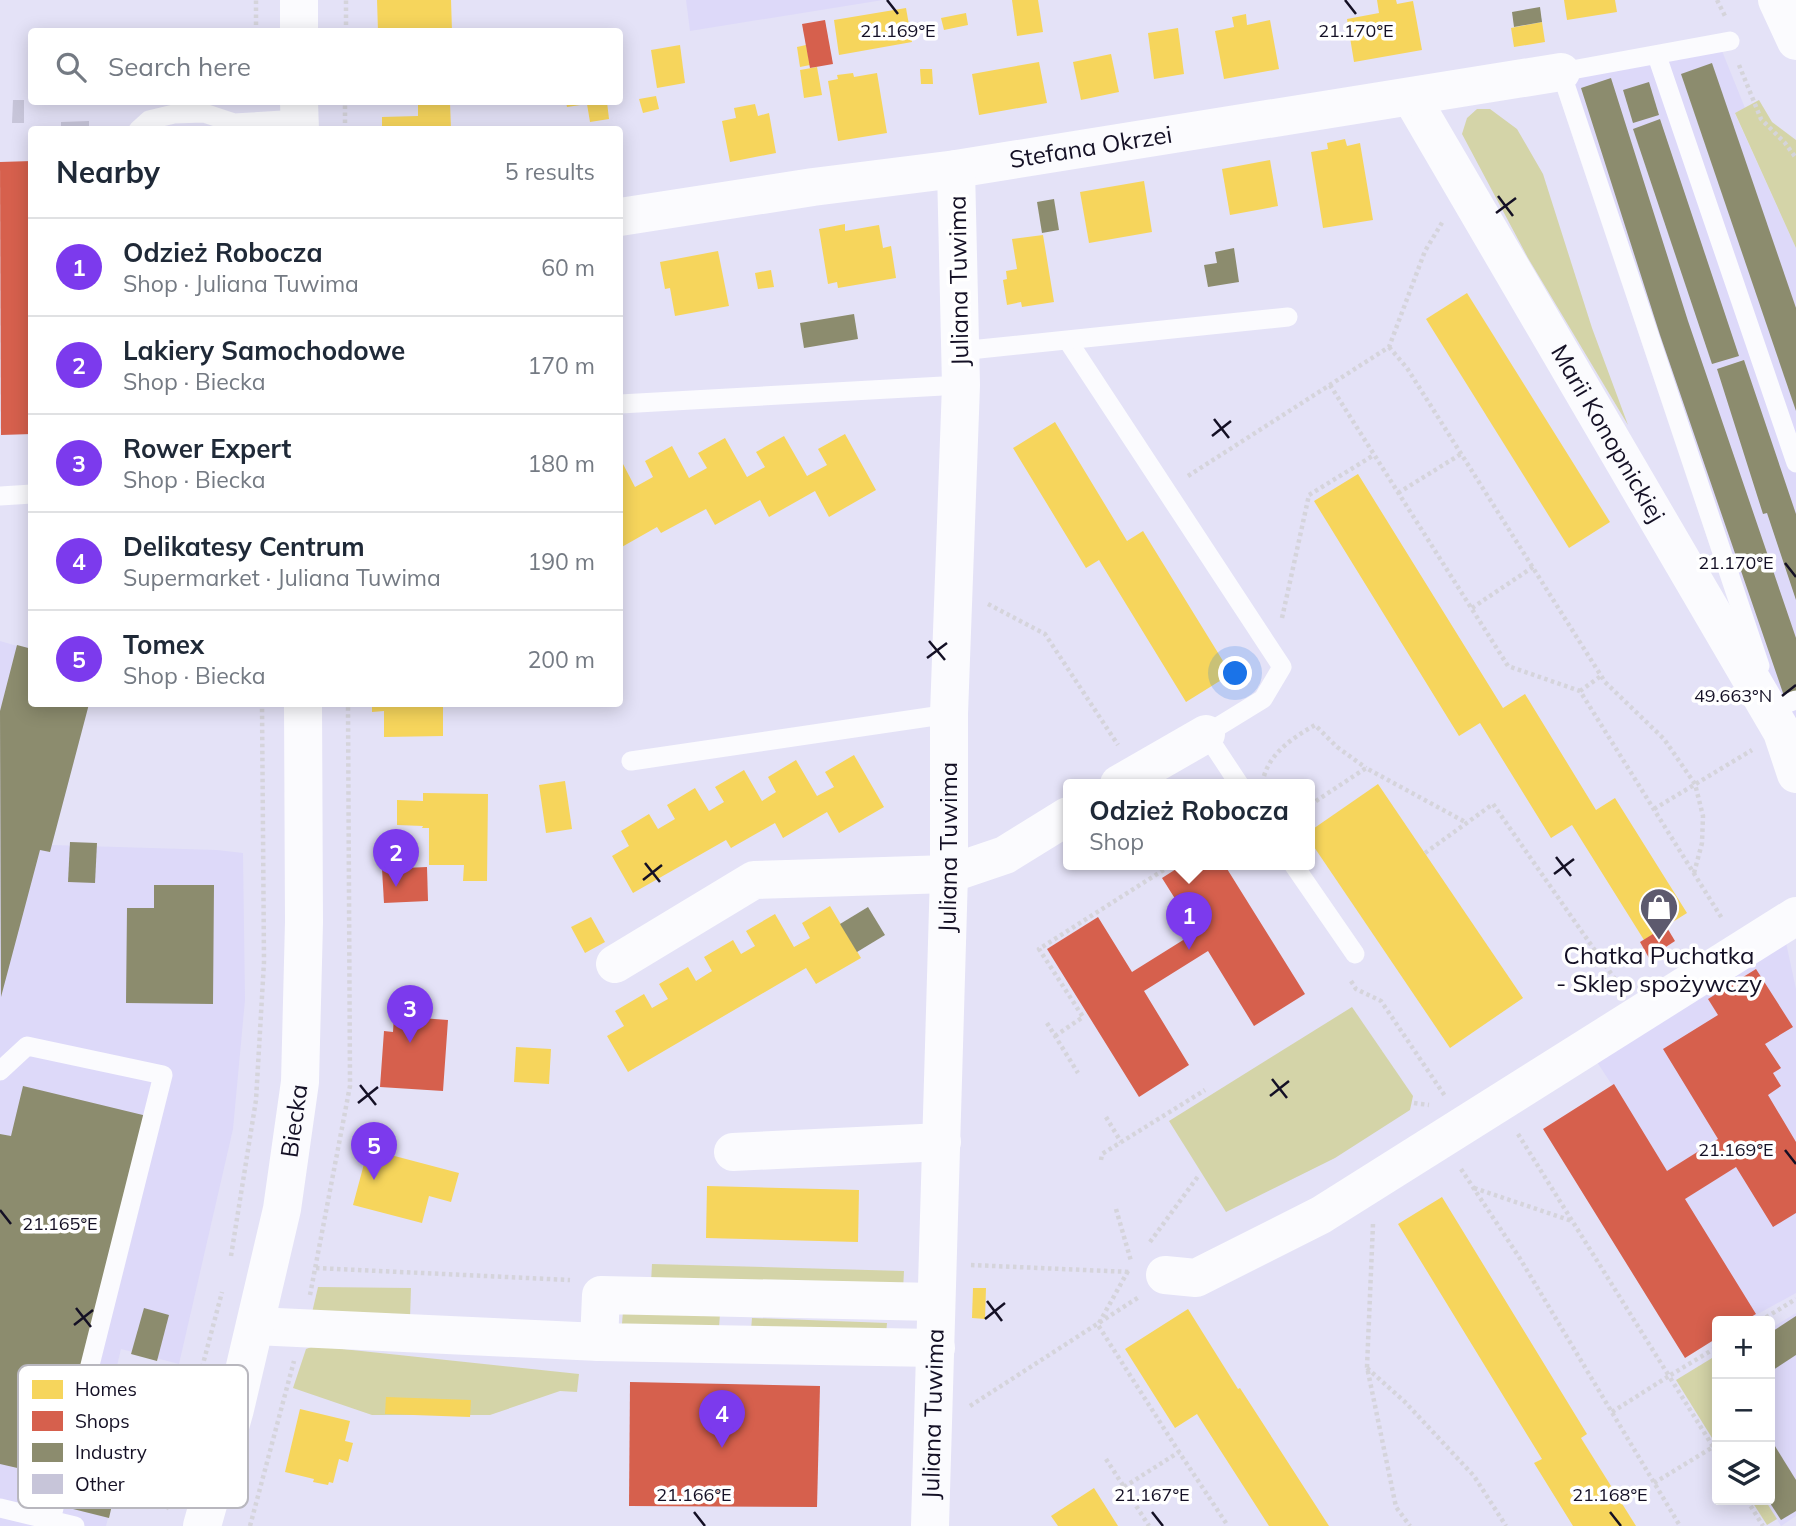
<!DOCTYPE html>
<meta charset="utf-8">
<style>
body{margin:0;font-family:Mulish,sans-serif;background:#f6f6f7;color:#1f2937}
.controls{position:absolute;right:21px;bottom:21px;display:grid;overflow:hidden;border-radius:7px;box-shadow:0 4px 18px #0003}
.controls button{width:63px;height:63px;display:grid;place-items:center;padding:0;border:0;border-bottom:2px solid #e0e1e3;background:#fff;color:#1f2937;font:35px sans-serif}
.you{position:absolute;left:1236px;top:674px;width:24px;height:24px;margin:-18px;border:5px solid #fff;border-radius:50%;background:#1a73e8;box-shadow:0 0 0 10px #1a73e833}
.badge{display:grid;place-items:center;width:46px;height:46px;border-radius:50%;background:#7c3aed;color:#fff;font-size:23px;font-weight:700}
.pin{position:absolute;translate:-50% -58px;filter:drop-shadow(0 2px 4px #0008)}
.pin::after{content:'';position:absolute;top:37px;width:24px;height:21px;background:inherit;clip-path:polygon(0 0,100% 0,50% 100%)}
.popup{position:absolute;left:1063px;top:779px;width:252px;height:91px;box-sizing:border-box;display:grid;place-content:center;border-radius:7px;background:#fff;filter:drop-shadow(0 2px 5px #0005);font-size:23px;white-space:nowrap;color:#747a83}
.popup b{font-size:26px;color:#1f2937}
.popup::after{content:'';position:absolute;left:50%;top:100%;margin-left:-14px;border:14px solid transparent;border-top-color:#fff}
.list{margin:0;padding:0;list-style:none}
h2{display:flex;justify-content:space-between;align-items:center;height:91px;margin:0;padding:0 28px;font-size:30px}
h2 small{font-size:23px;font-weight:400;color:#747a83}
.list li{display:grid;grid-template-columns:46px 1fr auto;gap:21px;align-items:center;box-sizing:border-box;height:98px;padding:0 28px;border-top:2px solid #e0e1e3}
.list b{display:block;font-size:26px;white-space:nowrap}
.list p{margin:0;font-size:23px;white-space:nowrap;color:#747a83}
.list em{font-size:23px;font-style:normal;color:#747a83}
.icon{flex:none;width:38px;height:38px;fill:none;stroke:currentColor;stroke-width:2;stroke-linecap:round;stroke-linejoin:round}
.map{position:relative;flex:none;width:1796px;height:1526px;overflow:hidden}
.search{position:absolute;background:#fff;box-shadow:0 4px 18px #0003;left:28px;top:28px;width:595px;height:77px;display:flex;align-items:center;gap:18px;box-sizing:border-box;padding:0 24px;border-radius:7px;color:#747a83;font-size:26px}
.panel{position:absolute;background:#fff;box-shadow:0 4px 18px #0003;left:28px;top:126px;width:595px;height:581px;border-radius:7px}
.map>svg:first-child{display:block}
.built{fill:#ddd9f9}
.green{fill:#d4d4a8}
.homes{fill:#f6d55c}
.shops{fill:#d6604d}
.industry{fill:#8c8c6e}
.building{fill:#c7c5d9}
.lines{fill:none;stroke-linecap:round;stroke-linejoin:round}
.path{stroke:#d5d4db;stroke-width:4.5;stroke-dasharray:3.5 3.5;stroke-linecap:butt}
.service{stroke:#fbfbfe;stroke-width:19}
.minor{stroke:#fbfbfe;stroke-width:38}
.tertiary{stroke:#fbfbfe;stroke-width:38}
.primary{stroke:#fbfbfe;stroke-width:38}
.ticks{fill:none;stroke:#141025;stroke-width:2.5}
.labels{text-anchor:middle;stroke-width:7;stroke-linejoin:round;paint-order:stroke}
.street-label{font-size:24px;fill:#141025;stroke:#fff}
.poi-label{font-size:24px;fill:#141025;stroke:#fff}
.key{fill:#fff;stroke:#b8b7be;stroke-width:2}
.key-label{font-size:19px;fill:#141025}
.ticks-label{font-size:18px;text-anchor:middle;fill:#141025;stroke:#fff;stroke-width:7;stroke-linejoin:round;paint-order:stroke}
</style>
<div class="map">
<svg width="1796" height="1526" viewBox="0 0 1796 1526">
<rect width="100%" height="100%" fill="#e4e2f7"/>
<g class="built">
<polygon points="686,0 883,0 690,31"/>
<polygon points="1720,46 1745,108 1735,114 1796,248 1796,789 1557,76"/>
<polygon points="0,641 31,650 32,704 89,704 52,845 217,850 243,853 245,1000 233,1129 179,1364 121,1349 116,1370 139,1377 113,1473 119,1475 106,1526 0,1526"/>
<polygon points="1785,938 1796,989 1796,1293 1756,1315 1614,1085 1612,1085 1595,1059"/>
<polygon points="1796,1313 1796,1516 1781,1526 1765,1500 1770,1500 1770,1329"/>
</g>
<g class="green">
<polygon points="1759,100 1772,122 1796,140 1796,248 1735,113"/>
<polygon points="1477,109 1490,109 1517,129 1543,174 1592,328 1628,425 1528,258 1462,134 1467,118"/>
<polygon points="1352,1007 1413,1096 1410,1110 1335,1158 1226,1212 1169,1121"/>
<polygon points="652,1264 904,1271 903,1290 651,1283"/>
<polygon points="318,1287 411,1288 410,1318 311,1317"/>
<polygon points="623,1311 720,1314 719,1327 622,1324"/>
<polygon points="752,1318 887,1323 886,1334 751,1330"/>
<polygon points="314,1346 579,1374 577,1392 560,1391 490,1415 372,1415 293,1388 306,1349"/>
<polygon points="1717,1355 1717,1446 1676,1380"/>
<polygon points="1751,1500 1765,1500 1777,1519 1767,1525"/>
</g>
<g class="homes">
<polygon points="377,0 451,0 452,32 378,32"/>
<polygon points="1012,0 1038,0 1043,32 1017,36"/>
<polygon points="1377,0 1396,0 1397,4 1413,1 1422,50 1354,62 1347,19 1379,13"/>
<polygon points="1564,0 1615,0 1617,12 1567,20"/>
<polygon points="906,8 912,42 839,55 834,20"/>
<polygon points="966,13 968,25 944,30 941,18"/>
<polygon points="1246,14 1247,25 1270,20 1279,69 1224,79 1215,31 1234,27 1232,17"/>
<polygon points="1542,22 1545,42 1514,47 1511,28"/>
<polygon points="1178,28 1184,74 1154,79 1148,33"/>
<polygon points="680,45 685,83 657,88 651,50"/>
<polygon points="806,45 810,65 800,67 797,47"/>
<polygon points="1111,54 1119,92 1081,100 1073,62"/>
<polygon points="1039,62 1047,103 979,115 972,74"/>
<polygon points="817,67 822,95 804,98 800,70"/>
<polygon points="920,69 932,69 933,84 921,84"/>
<polygon points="853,73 854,77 877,73 887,133 838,141 828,81 838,79 837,75"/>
<polygon points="656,96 659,109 643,113 639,99"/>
<polygon points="418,102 450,102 451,130 382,130 382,117 418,116"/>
<polygon points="566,102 607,102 609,119 590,122 587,104 567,107"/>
<polygon points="755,104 758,116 769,113 776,153 730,162 722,121 736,118 734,108"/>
<polygon points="1345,139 1347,146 1360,143 1373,220 1323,228 1311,152 1328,149 1327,143"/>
<polygon points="1270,160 1278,206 1230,215 1222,169"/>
<polygon points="1144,181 1152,232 1089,243 1080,192"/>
<polygon points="845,224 845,231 879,225 883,248 891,246 896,278 838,288 837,282 828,284 819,229"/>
<polygon points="1043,235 1054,302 1022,307 1021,302 1007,305 1003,280 1007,279 1006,271 1017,269 1012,239"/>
<polygon points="718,251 729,306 675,316 670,288 665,289 660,262"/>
<polygon points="771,270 774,287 758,289 755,273"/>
<polygon points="1467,293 1610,522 1569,548 1426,319"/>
<polygon points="1055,422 1127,541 1143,531 1231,674 1186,702 1099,560 1086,568 1013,448"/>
<polygon points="845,434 876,490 829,517 815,491 769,517 760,500 715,525 706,509 661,533 657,527 620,548 620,466 623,464 635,487 653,477 645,461 672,446 689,478 707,468 698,453 725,438 747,477 765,467 756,452 784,436 807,476 827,465 818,449"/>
<polygon points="1358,474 1503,708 1525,694 1596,810 1615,798 1687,913 1644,940 1572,825 1551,838 1480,723 1459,736 1314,501"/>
<polygon points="372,704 443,704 443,736 384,737 384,711 372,712"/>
<polygon points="854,755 884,807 839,833 827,812 783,838 775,823 731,848 726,840 633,893 612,856 629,846 621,831 649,814 658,829 675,819 667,805 695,788 709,811 724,802 715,787 744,770 762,801 776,792 768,777 796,760 817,796 834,787 825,772"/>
<polygon points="565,781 572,829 546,833 539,785"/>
<polygon points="1378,784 1523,998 1450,1048 1310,841 1310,831"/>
<polygon points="423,793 488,794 487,881 463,881 464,865 429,865 429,828 422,828 423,826 397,825 397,800 423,801"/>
<polygon points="830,906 861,958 816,984 806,968 628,1072 607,1036 624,1026 615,1011 644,994 652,1008 668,999 659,984 688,967 696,981 712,971 704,957 733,940 741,954 755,946 746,931 775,914 794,947 810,938 802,923"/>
<polygon points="591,917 605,942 585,953 571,927"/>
<polygon points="516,1047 551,1049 549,1084 514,1082"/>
<polygon points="368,1149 459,1173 451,1202 429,1196 422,1223 353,1205"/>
<polygon points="707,1186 859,1190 858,1242 706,1238"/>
<polygon points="1442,1197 1587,1434 1581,1438 1636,1526 1573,1526 1534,1463 1542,1459 1398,1224"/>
<polygon points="973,1288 986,1288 985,1319 972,1318"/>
<polygon points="1188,1309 1238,1389 1240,1388 1329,1526 1269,1526 1197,1414 1175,1428 1125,1349"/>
<polygon points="386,1397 471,1400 470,1417 385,1414"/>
<polygon points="300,1409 350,1421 345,1441 353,1443 348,1462 339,1459 333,1483 329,1482 328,1485 313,1482 314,1479 285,1472"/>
<polygon points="1094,1488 1118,1526 1058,1526 1051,1516"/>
</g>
<g class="shops">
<polygon points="825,20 833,64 810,68 802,24"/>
<polygon points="32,161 32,434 1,435 0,162"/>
<polygon points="1184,864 1224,864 1305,994 1254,1026 1208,951 1144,991 1189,1065 1139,1097 1047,949 1098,917 1132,972 1196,932 1162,878"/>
<polygon points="427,867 428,901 384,903 382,869"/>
<polygon points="1666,926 1675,941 1649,958 1640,942"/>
<polygon points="1756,969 1793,1027 1765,1044 1781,1068 1773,1073 1781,1086 1768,1095 1796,1142 1796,1213 1773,1227 1736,1167 1685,1199 1756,1314 1744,1321 1717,1321 1717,1338 1685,1358 1543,1129 1614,1084 1667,1171 1718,1139 1663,1049 1718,1015 1708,999"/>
<polygon points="394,1016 448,1020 443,1091 380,1087 384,1031 393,1032"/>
<polygon points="630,1382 820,1386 817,1507 629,1506"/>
</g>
<g class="industry">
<polygon points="1540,7 1542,22 1514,27 1512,12"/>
<polygon points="1712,63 1796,308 1796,411 1681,74"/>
<polygon points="1611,78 1688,321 1796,638 1796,692 1784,696 1660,335 1581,88"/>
<polygon points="1649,82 1659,115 1633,123 1623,90"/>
<polygon points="1660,119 1739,356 1712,364 1633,129"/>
<polygon points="1054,199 1059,230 1042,233 1037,202"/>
<polygon points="1234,248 1239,282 1208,287 1204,265 1217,263 1215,252"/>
<polygon points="854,314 858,339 804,348 800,323"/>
<polygon points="1744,360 1796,514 1796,600 1767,513 1763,514 1717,369"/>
<polygon points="17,645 32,649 32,704 89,704 50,852 40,850 1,997 0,711"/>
<polygon points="70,842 97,843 95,883 68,882"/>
<polygon points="154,885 214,885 213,1004 126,1003 127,908 154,908"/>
<polygon points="868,907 885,935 857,952 840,924"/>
<polygon points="23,1086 147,1116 61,1478 0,1464 0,1134 11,1136"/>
<polygon points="144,1308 169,1315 157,1361 131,1354"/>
<polygon points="1796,1316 1796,1355 1770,1372 1770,1333"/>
<polygon points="1770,1438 1796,1480 1796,1511 1781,1520 1768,1500"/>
<polygon points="91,1468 119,1475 109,1518 73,1509 80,1479 88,1481"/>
</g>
<g class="building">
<polygon points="13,100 24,100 24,123 12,123"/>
<polygon points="89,121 89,130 61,130 61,122"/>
</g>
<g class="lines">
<g class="path">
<polyline points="1717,0 1725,16"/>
<polyline points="256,32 256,0"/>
<polyline points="346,32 346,0"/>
<polyline points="1739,65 1761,119 1785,143 1796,158"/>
<polyline points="345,130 345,102"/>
<polyline points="1389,347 1407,368 1605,682 1664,739 1695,784 1703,816 1702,843 1694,873"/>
<polyline points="1330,385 1508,666 1580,691 1723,920"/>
<polyline points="1188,476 1389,347 1425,251 1443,221"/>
<polyline points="1398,493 1461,454"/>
<polyline points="988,604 1045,634 1118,745"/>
<polyline points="1472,608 1533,567"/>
<polyline points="1282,618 1309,495 1374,455"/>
<polyline points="1580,691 1601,676"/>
<path d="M1264 776C1271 752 1294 737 1315 725L1337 747 1366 768"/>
<polyline points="1310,805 1366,768 1467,823"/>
<polyline points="1654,809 1752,750"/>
<polyline points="1425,853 1493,804 1619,985"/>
<polyline points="1351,981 1356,989 1381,1001 1445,1096"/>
<polyline points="1047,1023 1078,1073"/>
<polyline points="1055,1036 1083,1017 1039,949 1173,864"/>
<polyline points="1414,1103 1429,1105"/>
<polyline points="1106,1117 1121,1142"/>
<polyline points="1518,1134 1669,1376 1717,1347"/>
<polyline points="1101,1160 1102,1154 1205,1090"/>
<polyline points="1461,1169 1519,1257 1680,1526"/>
<polyline points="1474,1188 1572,1221"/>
<polyline points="1116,1209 1131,1261"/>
<polyline points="1373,1224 1367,1367 1396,1507 1410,1526"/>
<polyline points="1150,1242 1199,1175"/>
<polyline points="231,1256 256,1100 264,962 262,704"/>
<polyline points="971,1265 1130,1272"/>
<polyline points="316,1268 570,1280"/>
<polyline points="1128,1271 1098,1325 1179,1452"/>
<polyline points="310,1295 350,1086 348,704"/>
<polyline points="1760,1321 1796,1299"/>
<polyline points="1367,1368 1405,1402 1474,1476 1506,1526"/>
<polyline points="188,1388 197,1383"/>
<polyline points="970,1406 1139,1297"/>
<polyline points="1612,1412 1669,1376 1717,1453"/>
<polyline points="1106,1459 1149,1526"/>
<polyline points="1654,1483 1713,1447"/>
<polyline points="1124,1487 1179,1452 1228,1526"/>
<polyline points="1747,1500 1763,1526"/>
<polyline points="169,1509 166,1504 222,1292"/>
<polyline points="250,1526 294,1361"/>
</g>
<g class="service">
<polyline points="1730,41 1561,72 1760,666"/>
<polyline points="1657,56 1796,463"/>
<polyline points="138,130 149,120 174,114 204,113 234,123 299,119"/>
<polyline points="1068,341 1282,667 1263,699 1206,734 1239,784"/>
<polyline points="960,351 1288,317"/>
<polyline points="620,404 961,385"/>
<polyline points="0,496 32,494"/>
<polyline points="1774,708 1796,700"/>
<polyline points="631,761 949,714"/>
<polyline points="1293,864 1355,954"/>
<polyline points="0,1071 27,1046 163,1075 51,1520"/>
<polyline points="0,1508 75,1526"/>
</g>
<g class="minor">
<path id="s1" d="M1411 97 1782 732 1796 774"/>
<path id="s2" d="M620 217 813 187 956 169 1561 72"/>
<polyline points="1119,784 1206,734"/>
<polyline points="615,964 754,880 949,874 1005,855 1068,816"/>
<polyline points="733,1152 942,1142"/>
<polyline points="1165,1275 1196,1278 1321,1215 1796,916"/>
<polyline points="936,1302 601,1295 599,1342 936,1348"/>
<polyline points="255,1326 599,1342"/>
<path id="s3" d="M930 1526 949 874V714L961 385 956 169"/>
</g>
<g class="tertiary">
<polyline points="299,0 299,32"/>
<polyline points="299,102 300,130"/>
<path id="s4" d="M202 1526 235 1409 282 1209 300 1082 304 922 303 704"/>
</g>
<polyline class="primary" points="1777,0 1796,41"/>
</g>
<path class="ticks" d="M887 0 898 14M1345 0 1356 14M1498 196 1513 216M1496 213 1516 198M1214 419 1229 438M1212 436 1231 421M1785 563 1796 577M929 641 945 660M927 658 947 643M1782 696 1796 685M1556 857 1571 876M645 863 660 882M1554 874 1574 859M643 880 662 865M1272 1079 1287 1098M360 1085 376 1105M1270 1096 1289 1081M358 1103 378 1087M1785 1150 1796 1164M0 1210 11 1224M987 1301 1002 1321M76 1308 91 1327M985 1319 1005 1303M74 1325 93 1310M694 1512 705 1526M1152 1512 1163 1526M1610 1512 1621 1526"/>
<defs>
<g id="shop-pin" transform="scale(2.0125)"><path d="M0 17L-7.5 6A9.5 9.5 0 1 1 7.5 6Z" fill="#5d5a6e" stroke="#fff"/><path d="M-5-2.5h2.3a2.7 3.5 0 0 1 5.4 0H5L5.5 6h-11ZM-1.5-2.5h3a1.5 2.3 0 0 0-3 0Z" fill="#fff"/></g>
</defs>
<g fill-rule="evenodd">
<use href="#shop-pin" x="1659" y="907"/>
</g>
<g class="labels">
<g class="street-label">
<text dy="8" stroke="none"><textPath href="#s2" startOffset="476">Stefana Okrzei</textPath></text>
<text transform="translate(959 281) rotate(-91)" y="8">Juliana Tuwima</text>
<text dy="8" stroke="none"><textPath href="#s1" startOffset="390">Marii Konopnickiej</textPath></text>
<text dy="8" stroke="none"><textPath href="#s3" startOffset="679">Juliana Tuwima</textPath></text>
<text dy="8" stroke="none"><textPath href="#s4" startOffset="416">Biecka</textPath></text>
<text dy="8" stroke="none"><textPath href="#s3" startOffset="112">Juliana Tuwima</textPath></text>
</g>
<g class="poi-label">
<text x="1659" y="964">Chatka Puchatka<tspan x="1659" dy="28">- Sklep spożywczy</tspan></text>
</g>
</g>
<rect x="18" y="1365" width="230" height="143" rx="10" class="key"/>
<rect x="32" y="1380" width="31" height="19" fill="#f6d55c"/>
<rect x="32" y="1411" width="31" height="20" fill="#d6604d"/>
<rect x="32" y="1443" width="31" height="19" fill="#8c8c6e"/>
<rect x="32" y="1474" width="31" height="20" fill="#c7c5d9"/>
<g class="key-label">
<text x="75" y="1396">Homes</text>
<text x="75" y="1428">Shops</text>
<text x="75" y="1459">Industry</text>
<text x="75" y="1491">Other</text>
</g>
<g class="ticks-label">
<text x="898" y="37">21.169°E</text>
<text x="1356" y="37">21.170°E</text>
<text x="1736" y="569">21.170°E</text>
<text x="1733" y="702">49.663°N</text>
<text x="1736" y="1156">21.169°E</text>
<text x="60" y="1230">21.165°E</text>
<text x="694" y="1501">21.166°E</text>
<text x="1152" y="1501">21.167°E</text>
<text x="1610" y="1501">21.168°E</text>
</g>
</svg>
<div class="controls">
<button>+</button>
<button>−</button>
<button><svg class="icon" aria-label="layers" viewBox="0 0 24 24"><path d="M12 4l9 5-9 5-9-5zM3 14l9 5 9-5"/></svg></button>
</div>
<div class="you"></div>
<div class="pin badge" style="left:1189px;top:950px">1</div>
<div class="popup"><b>Odzież Robocza</b>Shop</div>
<div class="pin badge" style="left:396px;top:887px">2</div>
<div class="pin badge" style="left:410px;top:1043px">3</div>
<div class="pin badge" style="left:722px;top:1448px">4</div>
<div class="pin badge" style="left:374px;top:1180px">5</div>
<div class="search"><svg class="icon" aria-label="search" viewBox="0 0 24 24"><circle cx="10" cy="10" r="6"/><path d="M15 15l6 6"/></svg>Search here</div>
<section class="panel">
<h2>Nearby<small>5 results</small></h2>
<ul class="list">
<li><span class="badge">1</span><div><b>Odzież Robocza</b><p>Shop · Juliana Tuwima</p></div><em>60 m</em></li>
<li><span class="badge">2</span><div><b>Lakiery Samochodowe</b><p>Shop · Biecka</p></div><em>170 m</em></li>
<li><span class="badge">3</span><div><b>Rower Expert</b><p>Shop · Biecka</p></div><em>180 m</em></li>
<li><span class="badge">4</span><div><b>Delikatesy Centrum</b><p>Supermarket · Juliana Tuwima</p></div><em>190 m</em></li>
<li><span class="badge">5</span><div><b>Tomex</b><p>Shop · Biecka</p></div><em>200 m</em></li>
</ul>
</section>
</div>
